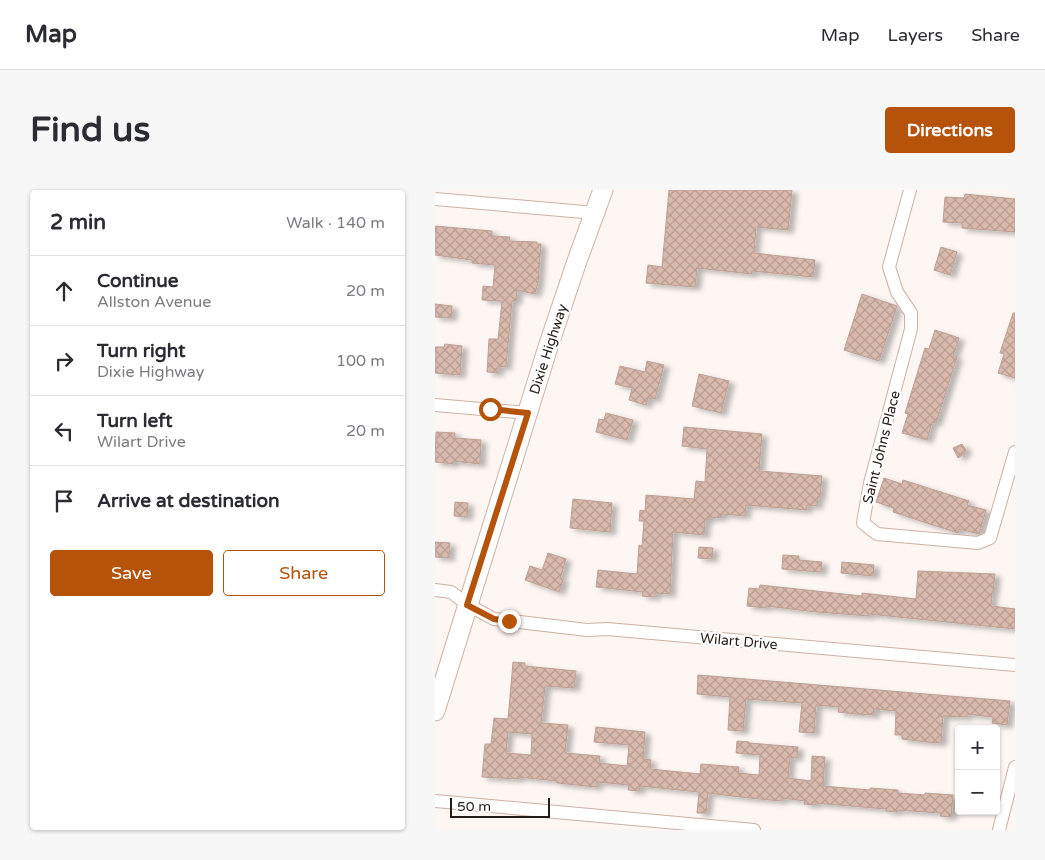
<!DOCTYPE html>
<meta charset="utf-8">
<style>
body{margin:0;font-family:"Varela Round",sans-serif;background:#f7f7f7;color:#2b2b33}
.controls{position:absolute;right:15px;bottom:15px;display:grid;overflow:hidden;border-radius:5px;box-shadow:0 1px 4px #0004}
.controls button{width:45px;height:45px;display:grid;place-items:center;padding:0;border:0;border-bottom:1px solid #e1e1e2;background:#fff;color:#2b2b33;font:25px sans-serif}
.scale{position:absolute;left:15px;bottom:12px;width:100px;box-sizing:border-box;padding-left:5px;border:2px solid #261b16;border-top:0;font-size:14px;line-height:18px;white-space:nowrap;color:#261b16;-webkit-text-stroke:4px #fff;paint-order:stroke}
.stop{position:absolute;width:15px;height:15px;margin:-11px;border:4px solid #b45309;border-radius:50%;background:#fff}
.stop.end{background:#b45309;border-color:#fff;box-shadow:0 1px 5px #0008}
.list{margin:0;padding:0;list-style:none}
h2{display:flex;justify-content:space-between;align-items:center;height:65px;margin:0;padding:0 20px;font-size:21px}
h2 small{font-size:16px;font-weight:400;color:#7c7c81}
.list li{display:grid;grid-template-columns:32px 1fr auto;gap:15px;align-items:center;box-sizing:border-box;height:70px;padding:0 20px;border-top:1px solid #e1e1e2}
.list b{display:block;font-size:19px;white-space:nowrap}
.list p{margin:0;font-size:16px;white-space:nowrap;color:#7c7c81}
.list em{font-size:16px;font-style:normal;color:#7c7c81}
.actions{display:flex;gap:10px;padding:15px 20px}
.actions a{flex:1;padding:11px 0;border:1px solid #b45309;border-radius:5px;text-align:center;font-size:18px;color:#b45309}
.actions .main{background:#b45309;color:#fff}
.icon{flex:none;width:28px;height:28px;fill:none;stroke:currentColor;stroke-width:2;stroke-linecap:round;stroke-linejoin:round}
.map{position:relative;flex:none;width:580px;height:640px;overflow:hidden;border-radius:5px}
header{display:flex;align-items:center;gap:30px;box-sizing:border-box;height:70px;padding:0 25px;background:#fff;border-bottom:1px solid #e1e1e2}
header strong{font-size:24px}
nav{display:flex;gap:28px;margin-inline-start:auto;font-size:18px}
.intro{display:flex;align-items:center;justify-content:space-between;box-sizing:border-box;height:120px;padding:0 30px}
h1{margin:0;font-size:35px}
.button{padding:12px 22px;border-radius:5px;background:#b45309;color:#fff;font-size:18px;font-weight:700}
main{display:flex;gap:30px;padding:0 30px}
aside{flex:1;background:#fff;border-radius:5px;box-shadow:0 1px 4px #0004}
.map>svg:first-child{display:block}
.building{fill:url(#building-cross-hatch);stroke:#bea094;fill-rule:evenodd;filter:url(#shadow)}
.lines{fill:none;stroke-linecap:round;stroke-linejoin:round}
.street-casing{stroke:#cfb0a4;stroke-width:14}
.primary-casing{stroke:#cfb0a4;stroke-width:21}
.street{stroke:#fff;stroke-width:12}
.primary{stroke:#fff;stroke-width:19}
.route{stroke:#b45309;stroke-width:6}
.labels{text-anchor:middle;stroke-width:5;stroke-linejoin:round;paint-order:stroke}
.street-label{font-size:14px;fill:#261b16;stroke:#fff}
</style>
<header>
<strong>Map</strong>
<nav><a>Map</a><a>Layers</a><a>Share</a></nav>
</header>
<div class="intro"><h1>Find us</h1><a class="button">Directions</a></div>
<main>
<aside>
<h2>2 min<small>Walk · 140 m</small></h2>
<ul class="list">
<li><svg class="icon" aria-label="ahead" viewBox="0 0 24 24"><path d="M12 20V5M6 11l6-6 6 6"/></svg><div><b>Continue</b><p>Allston Avenue</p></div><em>20 m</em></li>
<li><svg class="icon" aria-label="right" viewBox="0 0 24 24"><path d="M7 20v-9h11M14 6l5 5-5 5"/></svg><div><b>Turn right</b><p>Dixie Highway</p></div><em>100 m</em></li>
<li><svg class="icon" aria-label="left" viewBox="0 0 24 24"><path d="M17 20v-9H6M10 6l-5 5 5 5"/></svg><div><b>Turn left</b><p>Wilart Drive</p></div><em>20 m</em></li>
<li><svg class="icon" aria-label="arrive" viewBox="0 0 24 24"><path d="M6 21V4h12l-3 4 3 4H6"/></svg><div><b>Arrive at destination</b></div></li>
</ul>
<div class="actions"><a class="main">Save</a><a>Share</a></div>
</aside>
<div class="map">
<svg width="580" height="640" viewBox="0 0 580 640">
<defs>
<pattern id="building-cross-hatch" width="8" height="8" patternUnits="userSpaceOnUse" patternTransform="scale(1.25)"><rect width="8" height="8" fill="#d8b9ac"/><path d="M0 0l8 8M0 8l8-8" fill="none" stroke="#b99e93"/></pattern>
<filter id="shadow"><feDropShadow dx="5.5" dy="3" stdDeviation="2.5" flood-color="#0004"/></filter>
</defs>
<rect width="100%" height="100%" fill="#fdf6f3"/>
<g class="building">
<polygon points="234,0 357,0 353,40 321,37 319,63 380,70 378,87 317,81 317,84 262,78 260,97 211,93 213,75 227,77"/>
<polygon points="530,4 580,9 580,42 527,38 527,33 508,32 510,7 529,8"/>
<polygon points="0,36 57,41 57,46 75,47 74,51 102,52 102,54 106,54 103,92 100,104 82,100 81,111 77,111 71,177 63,176 63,183 52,182 54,149 63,149 67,111 47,110 48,96 58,97 60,75 37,73 37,70 0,65"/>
<polygon points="506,57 522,62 515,85 499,80"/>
<polygon points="427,104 462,116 444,171 409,160"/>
<polygon points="0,114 17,116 16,128 0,127"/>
<polygon points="578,123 580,123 580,188 563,183 569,164 565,163"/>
<polygon points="500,140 524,148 518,166 522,167 501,233 497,232 492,250 467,243 473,224 470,223 490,158 494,159"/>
<polygon points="10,154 27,156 25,185 0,183 0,157 9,157"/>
<polygon points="212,171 229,175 220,209 213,208 211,215 194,210 197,198 180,194 185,176 210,182"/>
<polygon points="264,184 294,191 286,223 257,216"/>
<polygon points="171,223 198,230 192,250 161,242 164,229 169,230"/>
<polygon points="249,237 327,244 324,281 387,286 385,307 383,307 382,316 372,315 372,320 311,315 310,326 287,324 286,328 274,327 274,330 270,330 269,345 238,342 235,404 220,403 220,407 207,406 208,402 161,397 163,380 202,384 204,355 207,356 209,331 204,331 205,320 210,321 211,305 259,309 261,291 270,292 272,259 247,256"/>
<polygon points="1,242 20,243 20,248 46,250 45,274 18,271 18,274 0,272"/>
<polygon points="527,254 531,260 529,264 523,268 518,258"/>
<polygon points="449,288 467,294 468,290 534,311 532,315 551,320 544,344 524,339 523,343 458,322 459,318 441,312"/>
<polygon points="138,309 177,313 175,342 135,338"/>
<polygon points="20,312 33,313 32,327 19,326"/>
<polygon points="0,352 15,353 14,368 0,367"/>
<polygon points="264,357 278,358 277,369 263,368"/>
<polygon points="113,363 131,369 125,389 128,390 124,402 90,390 95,376 107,380"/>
<polygon points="348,365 364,366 364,370 387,372 386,382 347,379"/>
<polygon points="407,372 439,375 438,386 406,383"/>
<polygon points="483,381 560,384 558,402 556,406 557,406 556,416 580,419 580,439 434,424 434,426 382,422 331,416 331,418 312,416 314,398 324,399 325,395 427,406 427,403 481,409"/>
<path d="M78 472 90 473V476L141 481 139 498 110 496 106 533 133 535 130 563 165 566 164 573 192 576 194 555 159 552 161 537 210 542 208 569 216 570 215 579 265 584 266 574 304 577 303 583 324 585 325 565 301 563 302 551 314 552V553L363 557 362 568 355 567 353 588 376 591 377 566 390 567 388 596 435 600V598L463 600V603L490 605V603L518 605 516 627 505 626 506 623 462 620V622L451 621V619L380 613V615L369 614 370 611 347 608V611L314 608 273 603 271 623H262L264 602 205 596 204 601 193 600 194 595 162 592V597L122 593V591L84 587 83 589 47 587 50 554H56L59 528 73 529ZM73 542 97 544 96 565 71 563Z"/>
<polygon points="263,485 575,511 572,535 557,533 558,527 532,524 531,527 508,526 506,553 492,552 467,549 467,545 460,545 461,521 439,519 439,525 420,524 403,522 404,517 381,515 379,543 364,542 367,513 311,509 308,541 293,540 295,507 262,504"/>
</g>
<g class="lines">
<g class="street-casing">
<g id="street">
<polyline points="475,0 454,77 462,102 476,123 476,139 435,293 428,333 442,344 543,353 555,348 580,262"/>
<polyline points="0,9 160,23"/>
<polyline points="0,215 93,223"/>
<polyline points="0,400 16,402 33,415 59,429 152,440 172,439 580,475"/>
<polyline points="0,611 319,640"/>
<polyline points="564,640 580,577"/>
</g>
</g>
<g class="primary-casing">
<polyline id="primary" points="0,521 113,157 142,71 168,0"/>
</g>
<use href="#street" class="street"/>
<use href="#primary" class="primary"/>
</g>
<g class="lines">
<polyline class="route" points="55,219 93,223 32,415 59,429 74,431"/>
</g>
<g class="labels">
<g class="street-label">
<text transform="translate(113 159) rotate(-72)" y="5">Dixie Highway</text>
<text transform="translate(446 257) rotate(-76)" y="5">Saint Johns Place</text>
<text transform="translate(304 451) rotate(5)" y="5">Wilart Drive</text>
</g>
</g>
</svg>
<div class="controls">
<button>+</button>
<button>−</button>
</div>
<div class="scale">50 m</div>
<div class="stop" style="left:55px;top:219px"></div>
<div class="stop end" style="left:74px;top:431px"></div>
</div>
</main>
